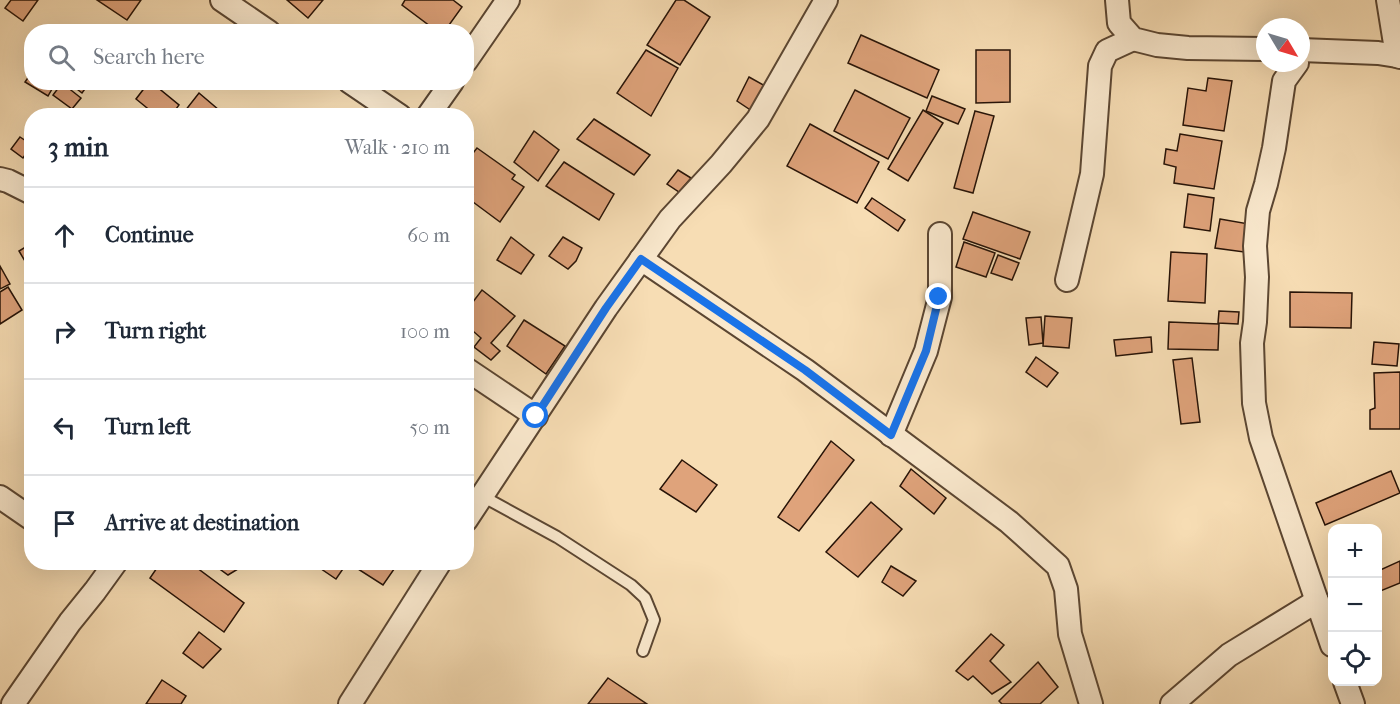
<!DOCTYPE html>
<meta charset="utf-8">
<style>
body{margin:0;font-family:"IM FELL French Canon",serif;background:#f2f2f3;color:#1f2937}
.controls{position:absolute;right:18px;bottom:18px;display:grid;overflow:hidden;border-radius:12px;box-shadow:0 6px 24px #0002}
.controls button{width:54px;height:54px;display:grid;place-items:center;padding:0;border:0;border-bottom:2px solid #e0e1e3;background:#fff;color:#1f2937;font:30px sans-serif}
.compass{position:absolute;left:1256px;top:18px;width:54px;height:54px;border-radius:50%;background:#fff;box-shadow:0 6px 24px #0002;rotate:128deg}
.stop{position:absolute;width:18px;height:18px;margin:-14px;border:4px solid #1a73e8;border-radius:50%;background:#fff}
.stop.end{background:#1a73e8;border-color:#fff;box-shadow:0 2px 6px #0008}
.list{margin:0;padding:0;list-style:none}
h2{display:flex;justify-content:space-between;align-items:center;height:78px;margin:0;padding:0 24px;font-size:26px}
h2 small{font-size:20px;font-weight:400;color:#747a83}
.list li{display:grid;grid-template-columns:39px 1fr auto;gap:18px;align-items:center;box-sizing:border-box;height:96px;padding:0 24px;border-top:2px solid #e0e1e3}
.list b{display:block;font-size:22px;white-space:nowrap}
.list em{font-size:20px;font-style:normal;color:#747a83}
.icon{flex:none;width:33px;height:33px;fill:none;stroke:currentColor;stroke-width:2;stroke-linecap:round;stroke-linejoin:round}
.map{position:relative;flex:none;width:1400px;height:704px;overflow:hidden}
.search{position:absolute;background:#fff;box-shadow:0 6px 24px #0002;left:24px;top:24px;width:450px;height:66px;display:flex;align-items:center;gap:15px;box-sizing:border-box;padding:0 21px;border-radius:24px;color:#747a83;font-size:22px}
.panel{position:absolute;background:#fff;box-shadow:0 6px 24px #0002;left:24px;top:108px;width:450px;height:462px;border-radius:24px}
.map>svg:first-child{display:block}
.building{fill:#dfa37b;stroke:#271307;stroke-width:1.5}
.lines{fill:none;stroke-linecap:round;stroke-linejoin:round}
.lane-casing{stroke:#5b4632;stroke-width:14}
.street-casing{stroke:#5b4632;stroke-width:26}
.lane{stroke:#fae9ce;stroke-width:10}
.street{stroke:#fae9ce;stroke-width:22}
.route{stroke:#1a73e8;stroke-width:8}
</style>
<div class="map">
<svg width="1400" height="704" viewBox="0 0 1400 704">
<rect width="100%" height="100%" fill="#f7ddb4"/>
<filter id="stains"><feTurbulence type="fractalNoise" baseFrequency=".00333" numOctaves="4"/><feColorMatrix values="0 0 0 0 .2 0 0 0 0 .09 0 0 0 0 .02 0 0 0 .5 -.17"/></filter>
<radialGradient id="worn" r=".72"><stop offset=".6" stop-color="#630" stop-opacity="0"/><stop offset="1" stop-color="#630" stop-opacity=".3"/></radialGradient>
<g class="building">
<polygon points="11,0 38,0 23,21 5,8"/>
<polygon points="97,0 141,0 127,20"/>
<polygon points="287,0 323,0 308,18"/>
<polygon points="405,0 453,0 462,7 444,32 438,32 402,5"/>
<polygon points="676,0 684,0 710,17 680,65 647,45"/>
<polygon points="861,35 939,70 927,98 848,63"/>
<polygon points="646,50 678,68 651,116 617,93"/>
<polygon points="976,50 1010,50 1010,102 976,103"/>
<polygon points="32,72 32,82 56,82 48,96 25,82"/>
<polygon points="749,77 767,87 752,111 737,101"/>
<polygon points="1208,78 1232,81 1224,131 1183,125 1188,88 1206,91"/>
<polygon points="68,82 90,82 82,93"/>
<polygon points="149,82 151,82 179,105 171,116 157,116 136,99"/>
<polygon points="62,83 81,98 72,109 53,95"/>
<polygon points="855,90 910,118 888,159 834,131"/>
<polygon points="199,93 226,116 181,116"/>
<polygon points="932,96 965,109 958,124 926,111"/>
<polygon points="923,110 943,123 908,181 888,169"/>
<polygon points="975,111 994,116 973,193 954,188"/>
<polygon points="594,119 650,155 634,175 577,139"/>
<polygon points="810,124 879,162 857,203 787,166"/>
<polygon points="534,131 559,150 538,181 514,162"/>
<polygon points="1180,134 1222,141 1214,189 1174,183 1176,167 1164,164 1166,149 1177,151"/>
<polygon points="20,137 32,145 23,158 11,149"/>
<polygon points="477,148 515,175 512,179 524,187 500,222 469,199 473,195 466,191 466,162"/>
<polygon points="564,162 614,194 599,220 546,186"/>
<polygon points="678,170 691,178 679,192 667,184"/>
<polygon points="1188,194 1214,198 1210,231 1184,227"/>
<polygon points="872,198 905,220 898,231 865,208"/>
<polygon points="973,212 1030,232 1020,259 963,239"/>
<polygon points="1220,219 1249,224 1244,252 1215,248"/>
<polygon points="511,237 534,255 521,274 497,260"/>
<polygon points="563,237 582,248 576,261 568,269 549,256"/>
<polygon points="964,242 995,253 986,277 956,267"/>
<polygon points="32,243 32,273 19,251"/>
<polygon points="1171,252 1207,254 1205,303 1168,301"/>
<polygon points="998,255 1019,263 1012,280 991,273"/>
<polygon points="0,266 10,284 0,289"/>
<polygon points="8,287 22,310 0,324 0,292"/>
<polygon points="482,290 515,316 491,343 500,351 491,360 474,347 481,338 466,325 466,311"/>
<polygon points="1290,292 1352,293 1351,328 1290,327"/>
<polygon points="1219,311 1239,312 1238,324 1218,323"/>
<polygon points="1045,316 1072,318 1069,348 1043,346"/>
<polygon points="1041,317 1043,343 1029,345 1026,318"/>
<polygon points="524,320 565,346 546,374 507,346"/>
<polygon points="1169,322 1219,324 1218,350 1168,349"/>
<polygon points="1151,337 1152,352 1116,356 1114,340"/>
<polygon points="1374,342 1399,344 1397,366 1372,364"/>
<polygon points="1036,357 1058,373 1047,387 1026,372"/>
<polygon points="1192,358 1200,422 1181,424 1173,360"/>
<polygon points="1400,372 1400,429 1370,429 1370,410 1375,408 1374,373"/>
<polygon points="831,441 854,460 799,531 778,517"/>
<polygon points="682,460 717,485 696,512 660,489"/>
<polygon points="911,469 946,498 934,514 900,486"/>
<polygon points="1391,471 1400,493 1325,525 1316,503"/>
<polygon points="871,502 902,529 858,577 826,552"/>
<polygon points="1400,561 1400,583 1378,592 1378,571"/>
<polygon points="161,562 189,562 244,603 224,632 150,578"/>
<polygon points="210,562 238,562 243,566 228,575"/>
<polygon points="311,562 347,562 347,563 336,579"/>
<polygon points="347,562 399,562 383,585"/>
<polygon points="891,566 916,581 903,596 882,582"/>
<polygon points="199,632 221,649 203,668 183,653"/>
<polygon points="991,634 1004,645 990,661 1011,682 992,694 973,676 968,680 956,671"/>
<polygon points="1038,662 1058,687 1040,704 1002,704 999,701"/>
<polygon points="608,678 647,704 588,704"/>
<polygon points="162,680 186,696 181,704 146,704"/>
</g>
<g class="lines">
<g class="lane-casing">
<polyline id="lane" points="482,496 557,537 631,585 645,598 654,620 643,651"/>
</g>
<g class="street-casing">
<g id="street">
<polyline points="222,0 269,32"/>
<polyline points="1117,0 1119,23 1133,39 1157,45 1188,48 1265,49"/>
<polyline points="1388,0 1397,56"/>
<polyline points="1301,50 1378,53 1397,56 1400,57"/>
<polyline points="466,61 508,0"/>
<polyline points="1297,63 1284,81 1274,148 1266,184 1258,211 1255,246 1257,277 1255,322 1252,343 1254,403 1261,438 1332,645"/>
<polyline points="350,82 400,116"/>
<polyline points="428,116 452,82"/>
<polyline points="0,179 8,181 32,193"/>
<polyline points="641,259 805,370 1009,522 1058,566 1066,589 1070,634 1091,704"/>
<polyline points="1067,280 1092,174 1100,66 1107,51 1133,39"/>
<polyline points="466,369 536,416"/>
<polyline points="891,435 926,351 940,297 940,234"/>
<polyline points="0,497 32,519"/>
<polyline points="466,520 606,308 670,219 721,164 758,119 826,0"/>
<polyline points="1345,682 1353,704"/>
<polyline points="13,704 70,622 95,591 116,562"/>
<polyline points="350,704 440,562"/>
<polyline points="1172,704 1229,655 1317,601"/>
</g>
</g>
<use href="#lane" class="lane"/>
<use href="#street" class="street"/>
</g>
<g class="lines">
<polyline class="route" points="536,416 606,308 641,259 805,370 891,435 926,351 939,297"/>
</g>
<rect width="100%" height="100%" filter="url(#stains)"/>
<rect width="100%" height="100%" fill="url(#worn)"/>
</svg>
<div class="controls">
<button>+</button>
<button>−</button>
<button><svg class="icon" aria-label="locate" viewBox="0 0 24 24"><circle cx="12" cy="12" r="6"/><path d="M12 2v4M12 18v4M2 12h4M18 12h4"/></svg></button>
</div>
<svg class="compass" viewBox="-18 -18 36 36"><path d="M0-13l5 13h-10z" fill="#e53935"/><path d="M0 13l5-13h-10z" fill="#747a83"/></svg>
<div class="stop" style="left:536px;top:416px"></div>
<div class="stop end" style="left:939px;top:297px"></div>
<div class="search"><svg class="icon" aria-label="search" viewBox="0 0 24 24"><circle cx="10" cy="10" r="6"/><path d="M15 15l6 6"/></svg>Search here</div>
<section class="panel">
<h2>3 min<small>Walk · 210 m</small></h2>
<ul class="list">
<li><svg class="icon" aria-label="ahead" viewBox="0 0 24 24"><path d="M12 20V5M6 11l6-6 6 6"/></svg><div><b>Continue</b></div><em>60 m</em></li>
<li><svg class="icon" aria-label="right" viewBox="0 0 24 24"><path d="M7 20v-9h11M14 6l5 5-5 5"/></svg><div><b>Turn right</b></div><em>100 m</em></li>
<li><svg class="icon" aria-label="left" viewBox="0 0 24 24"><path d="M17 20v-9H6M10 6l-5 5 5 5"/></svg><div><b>Turn left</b></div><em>50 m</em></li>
<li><svg class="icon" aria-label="arrive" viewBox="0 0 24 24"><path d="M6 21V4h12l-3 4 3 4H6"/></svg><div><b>Arrive at destination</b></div></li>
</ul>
</section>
</div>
